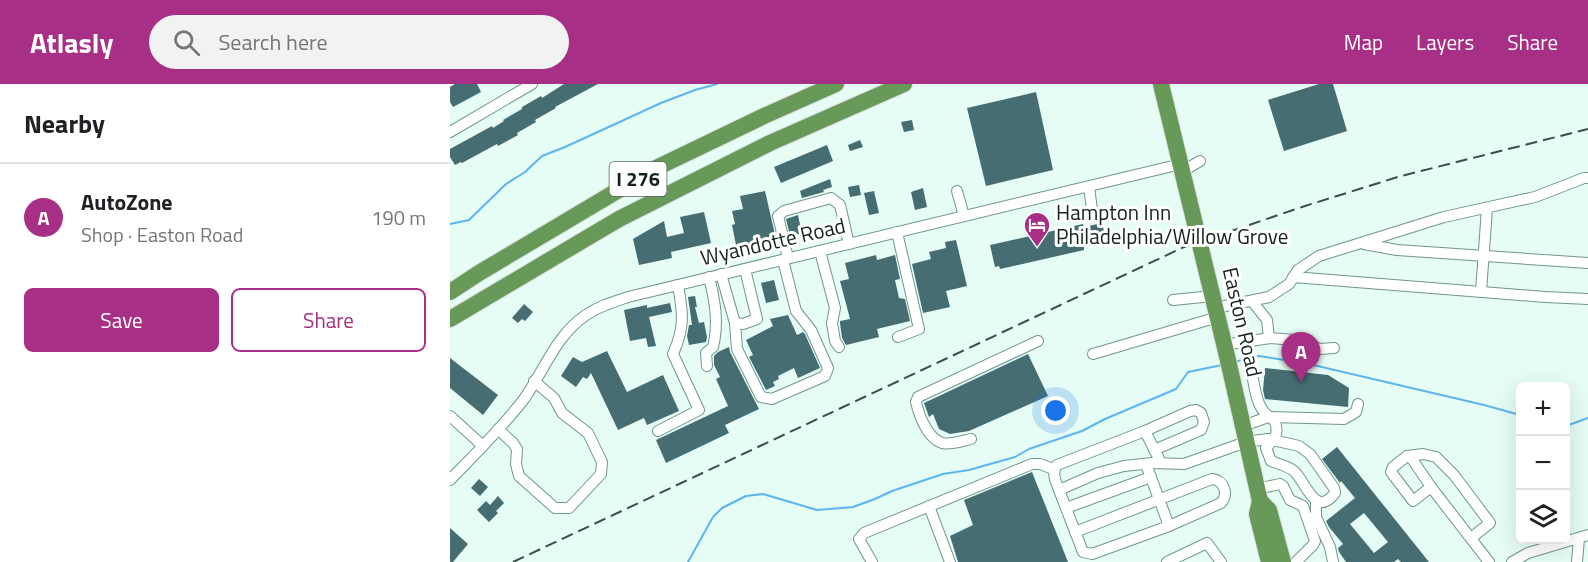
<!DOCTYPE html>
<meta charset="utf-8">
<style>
body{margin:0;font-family:"Titillium Web",sans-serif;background:#f2f2f2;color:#202124}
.controls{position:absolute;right:18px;bottom:18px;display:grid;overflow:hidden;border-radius:9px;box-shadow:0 6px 24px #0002}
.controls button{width:54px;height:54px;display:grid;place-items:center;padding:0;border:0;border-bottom:2px solid #e0e0e0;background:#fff;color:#202124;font:30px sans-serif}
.you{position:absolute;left:606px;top:327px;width:21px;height:21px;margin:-15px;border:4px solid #fff;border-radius:50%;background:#1a73e8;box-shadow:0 0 0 9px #1a73e833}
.badge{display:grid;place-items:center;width:39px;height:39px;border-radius:50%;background:#a72f85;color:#fff;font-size:20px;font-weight:700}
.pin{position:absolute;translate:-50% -50px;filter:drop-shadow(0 2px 3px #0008)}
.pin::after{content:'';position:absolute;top:32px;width:21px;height:18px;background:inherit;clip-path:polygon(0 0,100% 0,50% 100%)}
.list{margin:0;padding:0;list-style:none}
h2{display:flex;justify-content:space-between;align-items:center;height:78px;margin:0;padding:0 24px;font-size:26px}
h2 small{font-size:20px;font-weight:400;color:#757577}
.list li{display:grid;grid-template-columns:39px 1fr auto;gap:18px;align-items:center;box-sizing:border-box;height:108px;padding:0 24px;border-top:2px solid #e0e0e0}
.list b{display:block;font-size:22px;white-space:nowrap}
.list p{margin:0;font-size:20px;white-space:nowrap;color:#757577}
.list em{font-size:20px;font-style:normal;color:#757577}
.actions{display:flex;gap:12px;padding:18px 24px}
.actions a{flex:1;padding:14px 0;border:2px solid #a72f85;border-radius:9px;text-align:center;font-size:21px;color:#a72f85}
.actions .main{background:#a72f85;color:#fff}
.icon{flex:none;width:33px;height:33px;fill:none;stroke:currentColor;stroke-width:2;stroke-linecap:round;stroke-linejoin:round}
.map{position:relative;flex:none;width:1138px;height:478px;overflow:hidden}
header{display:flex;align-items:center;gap:36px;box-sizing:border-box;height:84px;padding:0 30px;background:#a72f85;color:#fff}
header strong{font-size:28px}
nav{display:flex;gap:33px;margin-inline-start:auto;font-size:21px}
.search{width:420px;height:54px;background:#f2f2f2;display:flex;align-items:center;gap:15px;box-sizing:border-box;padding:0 21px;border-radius:33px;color:#757577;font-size:22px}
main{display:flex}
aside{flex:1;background:#fff}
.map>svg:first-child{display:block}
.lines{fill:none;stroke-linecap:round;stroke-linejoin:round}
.stream{stroke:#5db5f0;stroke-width:2}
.building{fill:#466d72;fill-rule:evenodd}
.minor-casing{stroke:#70968a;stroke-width:12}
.highway-casing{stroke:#dee0e0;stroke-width:18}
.minor{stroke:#fff;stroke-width:10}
.highway{stroke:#679a59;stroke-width:16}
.rail{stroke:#3c4d47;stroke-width:2;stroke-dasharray:12 6;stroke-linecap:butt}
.labels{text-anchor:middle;stroke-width:6;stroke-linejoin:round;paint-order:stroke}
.shield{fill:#fff;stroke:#5a6562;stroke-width:1.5}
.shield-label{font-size:20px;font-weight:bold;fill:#14231e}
.poi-label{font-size:21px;fill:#14231e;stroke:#fff;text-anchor:start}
.street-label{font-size:21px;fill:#14231e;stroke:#fff}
</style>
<header>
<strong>Atlasly</strong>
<div class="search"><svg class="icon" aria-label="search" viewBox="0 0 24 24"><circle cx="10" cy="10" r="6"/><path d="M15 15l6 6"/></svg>Search here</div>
<nav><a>Map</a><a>Layers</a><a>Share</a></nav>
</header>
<main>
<aside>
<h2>Nearby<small></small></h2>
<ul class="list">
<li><span class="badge">A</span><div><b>AutoZone</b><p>Shop · Easton Road</p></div><em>190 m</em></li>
</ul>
<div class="actions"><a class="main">Save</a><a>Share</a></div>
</aside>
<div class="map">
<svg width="1138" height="478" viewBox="0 0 1138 478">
<rect width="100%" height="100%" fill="#e5fdf5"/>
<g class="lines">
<g class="stream">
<polyline points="0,140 19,136 56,100 75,88 92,72 115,63 211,19 245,6 267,0"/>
<polyline points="784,278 809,272 859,280 1034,321 1070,331"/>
<polyline points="1116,342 1138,334"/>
<polyline points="238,478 263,433 272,424 296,412 313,410 367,426 403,423 425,415 442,407 493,390 519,386 565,373 579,365 632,347 655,335 726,305 738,288 772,281"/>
</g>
</g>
<g class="building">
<polygon points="5,0 27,0 31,8 3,23 0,18 0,3"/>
<polygon points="114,0 148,0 105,23 106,24 85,36 86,38 67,49 68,51 48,62 47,60 12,79 11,78 5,81 0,73 0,65 42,42 43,44 54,37 53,36 72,25 72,23 91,12 92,14"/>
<polygon points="869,0 883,0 897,47 834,67 818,16"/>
<polygon points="586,8 603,86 536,102 517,24"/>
<polygon points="462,36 464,46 454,48 451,38"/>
<polygon points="410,56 413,63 400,67 398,61"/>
<polygon points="377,61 383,77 331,99 324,83"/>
<polygon points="380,95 382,103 373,106 374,108 352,114 350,107"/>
<polygon points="409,101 411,111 400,113 398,103"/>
<polygon points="473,104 477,123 465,126 461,108"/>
<polygon points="315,107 326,155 300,160 299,159 286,161 282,141 285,140 282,127 293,125 290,112"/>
<polygon points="424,107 429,129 419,131 414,109"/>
<polygon points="254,128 261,159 221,168 222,174 189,181 183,155 214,137 217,153 234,149 230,133"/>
<polygon points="348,131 352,150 340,151 336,135"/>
<polygon points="652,139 656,155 638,159 638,161 634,162 634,166 550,185 549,182 545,183 540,161 633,140 634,143"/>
<polygon points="506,156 517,202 496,207 500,223 473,229 462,180 481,175 479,168 496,164 495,158"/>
<polygon points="426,171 427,176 445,171 450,195 445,196 449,214 455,215 460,237 427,245 429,253 396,261 392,254 390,239 390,237 400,235 390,197 399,195 395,179"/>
<polygon points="324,196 329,216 316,219 311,199"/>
<polygon points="245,212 247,223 245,223 249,239 254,238 257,253 256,258 239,261 237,252 239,241 242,241 238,213"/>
<polygon points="220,219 222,228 199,233 206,262 198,263 196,254 180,257 174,226 197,221 197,224"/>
<polygon points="74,220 83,228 75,237 72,235 68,239 62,234"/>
<polygon points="338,231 347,251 353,248 355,250 370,284 348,294 344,284 328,292 329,295 323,298 325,302 316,306 299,273 303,271 296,256 323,242 320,235"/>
<polygon points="279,263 280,268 309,325 275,341 279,349 216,379 206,356 278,322 266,295 270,293 264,281 264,272 268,268"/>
<polygon points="157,267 177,308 213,291 229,327 197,341 194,334 168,346 141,289 137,295 133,293 126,303 111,292 123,273 132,278"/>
<polygon points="578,270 598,312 519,347 500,350 489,345 483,330 479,333 474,319"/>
<polygon points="0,274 48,311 33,331 0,304"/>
<polygon points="815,284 878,291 899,304 898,323 815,315 813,306"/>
<path d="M887 363 979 478H951L948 475 944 478H896L889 468 888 464 893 460 879 443 876 437 905 414 891 397 890 399 872 375ZM914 429 938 458 924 469 900 440Z"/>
<polygon points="582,388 618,478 508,478 500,452 523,441 514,416"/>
<polygon points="29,395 38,403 30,412 21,404"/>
<polygon points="48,412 54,419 46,427 48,429 39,438 27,426 36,417 40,421"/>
<polygon points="0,444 18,460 3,478 0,478"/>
</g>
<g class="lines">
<g class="minor-casing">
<g id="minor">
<polyline points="0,48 82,0"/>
<polyline points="733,87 750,77"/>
<polyline points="639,103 642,126"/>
<polyline points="507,107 514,132"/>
<polyline points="447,148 469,245 448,253"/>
<polyline points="914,160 947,166 1138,179"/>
<polyline points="370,167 385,224 382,239 385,257 389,263"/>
<polyline points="338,174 328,132 334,127 381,114 390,121 399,160"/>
<polyline points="271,190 285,239 293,240 307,235 295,185"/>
<polyline points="843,193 1095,213 1138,215"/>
<polyline points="1031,208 1037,124"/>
<polyline points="723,216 763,212"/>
<polyline points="802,217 817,236 819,254"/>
<polyline points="765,224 819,213 839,200 848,186 869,172 994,133 1085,113 1134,94 1138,94"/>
<polyline points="285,239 287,265 311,313 322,315 375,292 378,284 361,246 346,227 333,176"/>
<polyline points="774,261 820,254 845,256 870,265 884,264"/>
<polyline points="643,270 768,233"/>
<path d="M257 282 256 269 263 263C269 239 265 217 259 193"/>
<polyline points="0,332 33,362"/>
<polyline points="793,342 818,333 894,335 906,328 908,320"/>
<polyline points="48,345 63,359 67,365 66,380 69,392 105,424 119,424 151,390 152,378 138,349 112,329 104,314 84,297"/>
<path d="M208 347 249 326 223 270C235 243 233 229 228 201"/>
<polyline points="695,347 740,327 746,326 751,329 754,338 751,346 704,366"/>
<path d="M521 355C512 357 500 361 492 359 477 354 469 331 466 318L468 313 588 257"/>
<polyline points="960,372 981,403"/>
<path d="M696 380 719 442 642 470 633 468 609 406 648 389 674 382 702 379 734 380 796 358 818 355 849 362 860 370 884 404 885 409C865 435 856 398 844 387 838 382 828 380 821 377L816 364C825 354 829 352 825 337 808 328 806 312 803 295"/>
<path d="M0 396C25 370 52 344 74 315 94 287 106 251 136 231 149 222 163 218 178 213L731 80"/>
<polyline points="807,405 830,400 833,402 840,416 853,422 865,457 863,461 846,478"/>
<path d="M609 406C606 397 601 390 607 381L695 347 711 379"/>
<polyline points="866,417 866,433 880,463 883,478"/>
<polyline points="479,422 500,478"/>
<polyline points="616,424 701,393"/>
<path d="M625 448 762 395C774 396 779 410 771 419L719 442"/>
<polyline points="1021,454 1040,439 1004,391 986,373 973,370 957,372 943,383 941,388 963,417 981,403 1039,478"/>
<polyline points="422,478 409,455 414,449 582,380 590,380 603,385"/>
<polyline points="717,478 757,459 771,478"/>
<polyline points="1062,478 1078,469 1138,451"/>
<polyline points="1127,478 1129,454"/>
</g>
</g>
<g class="highway-casing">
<g id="highway">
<polyline points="711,0 777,272 810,417 807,430 819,478"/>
<polyline points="0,208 29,189 204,85 314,32 386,0"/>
<polyline points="0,235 169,135 320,59 454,0"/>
<polyline points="810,417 819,426 833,478"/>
</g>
</g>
<use href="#minor" class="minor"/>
<use href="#highway" class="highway"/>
<polyline class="rail" points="63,478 734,163 855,122 951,92 1138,45"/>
</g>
<defs>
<g id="hotel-pin" transform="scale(1.35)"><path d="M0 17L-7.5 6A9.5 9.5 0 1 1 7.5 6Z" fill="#a72f85" stroke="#fff"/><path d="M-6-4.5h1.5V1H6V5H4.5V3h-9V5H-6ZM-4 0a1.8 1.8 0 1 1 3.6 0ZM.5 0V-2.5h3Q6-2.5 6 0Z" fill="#fff"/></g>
</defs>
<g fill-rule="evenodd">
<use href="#hotel-pin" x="587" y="141"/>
</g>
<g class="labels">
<rect class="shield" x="159.5" y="78" width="57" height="34" rx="4.5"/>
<g class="shield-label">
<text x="188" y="102">I 276</text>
</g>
<g class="poi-label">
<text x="606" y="136">Hampton Inn<tspan x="606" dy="24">Philadelphia/Willow Grove</tspan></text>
</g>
<g class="street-label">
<text transform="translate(323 158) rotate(-13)" y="7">Wyandotte Road</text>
<text transform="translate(792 238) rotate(77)" y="7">Easton Road</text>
</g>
</g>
</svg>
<div class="controls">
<button>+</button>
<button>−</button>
<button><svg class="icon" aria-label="layers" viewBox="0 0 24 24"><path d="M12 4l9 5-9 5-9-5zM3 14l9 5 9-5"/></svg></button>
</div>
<div class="you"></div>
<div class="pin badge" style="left:851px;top:298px">A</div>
</div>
</main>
